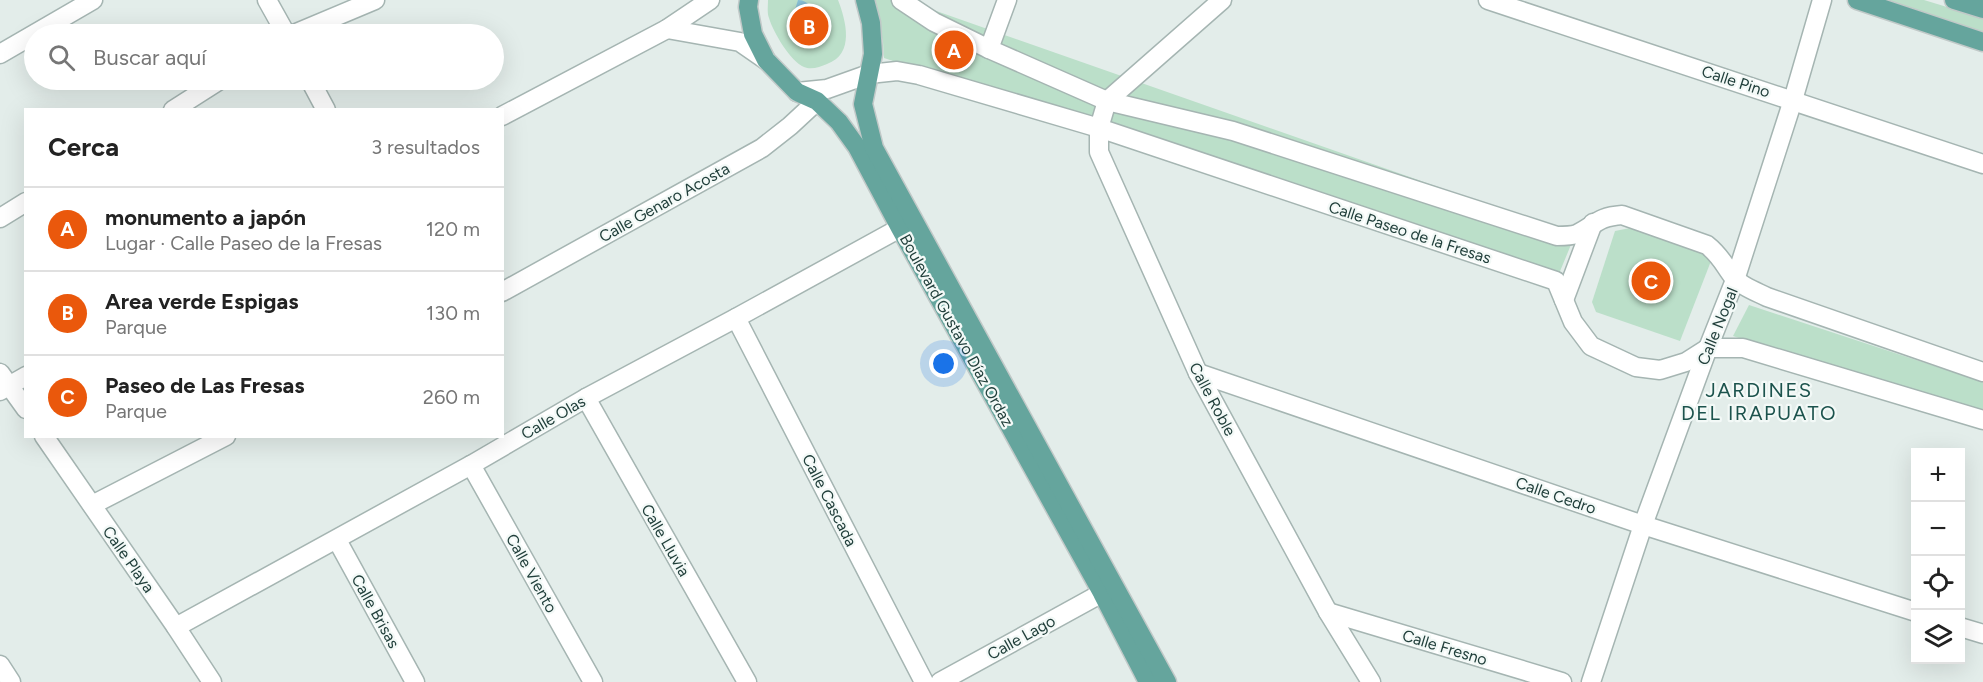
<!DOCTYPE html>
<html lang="es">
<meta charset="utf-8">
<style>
body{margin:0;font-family:Figtree,sans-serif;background:#f2f2f2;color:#222}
.controls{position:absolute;right:18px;bottom:18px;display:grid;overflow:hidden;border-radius:0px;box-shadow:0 6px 24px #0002}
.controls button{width:54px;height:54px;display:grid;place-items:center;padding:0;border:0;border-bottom:2px solid #e0e0e0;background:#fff;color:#222;font:30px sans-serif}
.you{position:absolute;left:944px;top:364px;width:21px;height:21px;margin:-15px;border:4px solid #fff;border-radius:50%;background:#1a73e8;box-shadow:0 0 0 9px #1a73e833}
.badge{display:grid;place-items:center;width:39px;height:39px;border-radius:50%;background:#ea580c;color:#fff;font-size:20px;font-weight:700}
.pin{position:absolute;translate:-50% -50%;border:3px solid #fff;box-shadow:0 2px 6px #0006}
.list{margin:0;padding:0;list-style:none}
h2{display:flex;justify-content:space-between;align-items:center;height:78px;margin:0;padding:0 24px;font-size:26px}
h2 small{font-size:20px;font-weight:400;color:#767676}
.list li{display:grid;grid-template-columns:39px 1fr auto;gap:18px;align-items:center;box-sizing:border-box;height:84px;padding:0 24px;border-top:2px solid #e0e0e0}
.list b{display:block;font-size:22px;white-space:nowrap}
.list p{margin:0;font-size:20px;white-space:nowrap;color:#767676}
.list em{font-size:20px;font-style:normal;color:#767676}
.icon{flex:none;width:33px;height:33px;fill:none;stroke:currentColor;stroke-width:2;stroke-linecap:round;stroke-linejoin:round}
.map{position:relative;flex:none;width:1983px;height:682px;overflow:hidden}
.search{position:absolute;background:#fff;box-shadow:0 6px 24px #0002;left:24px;top:24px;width:480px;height:66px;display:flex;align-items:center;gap:15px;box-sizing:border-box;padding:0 21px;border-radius:33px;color:#767676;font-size:22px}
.panel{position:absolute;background:#fff;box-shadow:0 6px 24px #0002;left:24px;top:108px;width:480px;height:330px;border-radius:0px}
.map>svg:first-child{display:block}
.green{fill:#bbdfc9}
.water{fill:#88bfd5}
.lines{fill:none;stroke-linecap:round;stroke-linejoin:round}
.minor-casing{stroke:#a5b5b2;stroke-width:21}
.major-casing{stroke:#c1c9c8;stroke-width:21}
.minor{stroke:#fff;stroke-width:18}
.major{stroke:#65a59d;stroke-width:18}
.labels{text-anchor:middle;stroke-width:4.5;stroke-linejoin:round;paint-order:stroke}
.street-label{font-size:16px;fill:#213f3b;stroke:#f3f9f7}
.quarter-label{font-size:20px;letter-spacing:1.5px;fill:#1c534d;stroke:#f3f9f7}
</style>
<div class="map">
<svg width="1983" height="682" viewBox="0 0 1983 682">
<rect width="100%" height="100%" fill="#e3edea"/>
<g class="green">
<path d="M768 0H838C846 21 855 54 827 64 820 67 811 70 804 67 791 62 773 32 769 18 767 13 768 6 768 0Z"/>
<polygon points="873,0 905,0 1575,235 1556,281 884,58 883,42"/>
<polygon points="1873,0 1924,0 1983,18 1983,35"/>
<polygon points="1630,228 1702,250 1711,261 1680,341 1596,312 1592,302 1615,231"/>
<polygon points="1749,305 1983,382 1983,422 1733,336"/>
</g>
<path class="water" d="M798 0C810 0 813 12 818 22L814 34 802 32 794 13Z"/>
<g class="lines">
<g class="minor-casing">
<g id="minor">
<polyline points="267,0 286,34"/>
<path d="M901 0 934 22 989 49 1107 101 1233 131 1557 236C1564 236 1571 236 1577 234 1597 224 1597 217 1622 215L1707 245C1721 256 1724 265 1734 278 1741 286 1757 292 1767 297L1983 372"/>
<polyline points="1222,0 1107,101 1099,128 1099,152 1198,373 1328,612 1371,682"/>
<polyline points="1488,0 1983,164"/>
<polyline points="667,29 740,42 766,60"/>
<polyline points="294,34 375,0"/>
<polyline points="989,49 1007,0"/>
<polyline points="0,54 93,0"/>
<polyline points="310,80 326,110"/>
<polyline points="797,92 827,89 869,74 897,71 919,75 1099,128 1556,281 1573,322 1591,346 1636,367 1660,370 1686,362 1708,348 1743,348 1983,420"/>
<polyline points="173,110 220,80"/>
<polyline points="502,116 667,29 710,0"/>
<polyline points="0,218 26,202"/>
<polyline points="502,292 762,148 790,126 817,101"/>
<polyline points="1564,300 1593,223"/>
<polyline points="736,318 924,682"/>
<polyline points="0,373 26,409"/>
<polyline points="1198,373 1643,525 1916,612"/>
<polyline points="0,391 26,376"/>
<polyline points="586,398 747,682"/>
<polyline points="44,436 176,627 212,682"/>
<polyline points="471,465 593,682"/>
<polyline points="92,505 226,436"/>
<polyline points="337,540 415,682"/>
<polyline points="1328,612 1562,682"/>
<polyline points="176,627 471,465 586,398 736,318 900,228"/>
<polyline points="1960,627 1983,634"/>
<polyline points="0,665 11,682"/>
<polyline points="940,682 1102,593"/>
<polyline points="1591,682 1643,525 1708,348 1735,280 1793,100 1822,0"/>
</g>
</g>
<g class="major-casing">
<g id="major">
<polyline points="749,0 748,7 753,34 766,60 797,92 817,101 839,122 857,147 900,228 1102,593 1148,682"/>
<polyline points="865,0 871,23 873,54 863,104 874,148 1167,682"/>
<polyline points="1857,0 1983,42"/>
<polyline points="1954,0 1983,9"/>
</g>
</g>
<use href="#minor" class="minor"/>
<use href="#major" class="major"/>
</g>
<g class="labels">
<g class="street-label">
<text transform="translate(1736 81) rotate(18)" y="6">Calle Pino</text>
<text transform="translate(664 202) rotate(-29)" y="6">Calle Genaro Acosta</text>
<text transform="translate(1410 232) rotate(18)" y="6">Calle Paseo de la Fresas</text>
<text transform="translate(1717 326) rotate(-68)" y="6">Calle Nogal</text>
<text transform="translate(957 330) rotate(61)" y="6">Boulevard Gustavo Díaz Ordaz</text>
<text transform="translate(1213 399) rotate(62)" y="6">Calle Roble</text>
<text transform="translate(553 417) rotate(-30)" y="6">Calle Olas</text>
<text transform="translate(1556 495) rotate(19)" y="6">Calle Cedro</text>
<text transform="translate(830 500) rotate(63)" y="6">Calle Cascada</text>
<text transform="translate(666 540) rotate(60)" y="6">Calle Lluvia</text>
<text transform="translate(129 559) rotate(55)" y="6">Calle Playa</text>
<text transform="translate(532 573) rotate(61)" y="6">Calle Viento</text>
<text transform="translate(376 611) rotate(61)" y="6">Calle Brisas</text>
<text transform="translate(1021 637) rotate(-29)" y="6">Calle Lago</text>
<text transform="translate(1445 647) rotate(17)" y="6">Calle Fresno</text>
</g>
<g class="quarter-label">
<text x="1759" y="397">JARDINES<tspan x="1759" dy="23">DEL IRAPUATO</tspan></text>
</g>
</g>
</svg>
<div class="controls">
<button>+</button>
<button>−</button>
<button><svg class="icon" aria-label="locate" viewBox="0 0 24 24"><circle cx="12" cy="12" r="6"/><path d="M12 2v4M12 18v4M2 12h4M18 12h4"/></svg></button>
<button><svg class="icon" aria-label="layers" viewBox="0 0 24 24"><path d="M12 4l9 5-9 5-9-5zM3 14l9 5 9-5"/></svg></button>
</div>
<div class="you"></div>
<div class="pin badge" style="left:954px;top:50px">A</div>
<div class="pin badge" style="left:809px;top:26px">B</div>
<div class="pin badge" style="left:1651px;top:281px">C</div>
<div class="search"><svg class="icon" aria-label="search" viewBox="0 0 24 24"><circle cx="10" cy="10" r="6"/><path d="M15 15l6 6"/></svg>Buscar aquí</div>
<section class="panel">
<h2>Cerca<small>3 resultados</small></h2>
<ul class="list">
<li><span class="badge">A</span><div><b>monumento a japón</b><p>Lugar · Calle Paseo de la Fresas</p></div><em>120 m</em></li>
<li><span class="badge">B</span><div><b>Area verde Espigas</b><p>Parque</p></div><em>130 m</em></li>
<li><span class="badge">C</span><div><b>Paseo de Las Fresas</b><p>Parque</p></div><em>260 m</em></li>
</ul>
</section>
</div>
